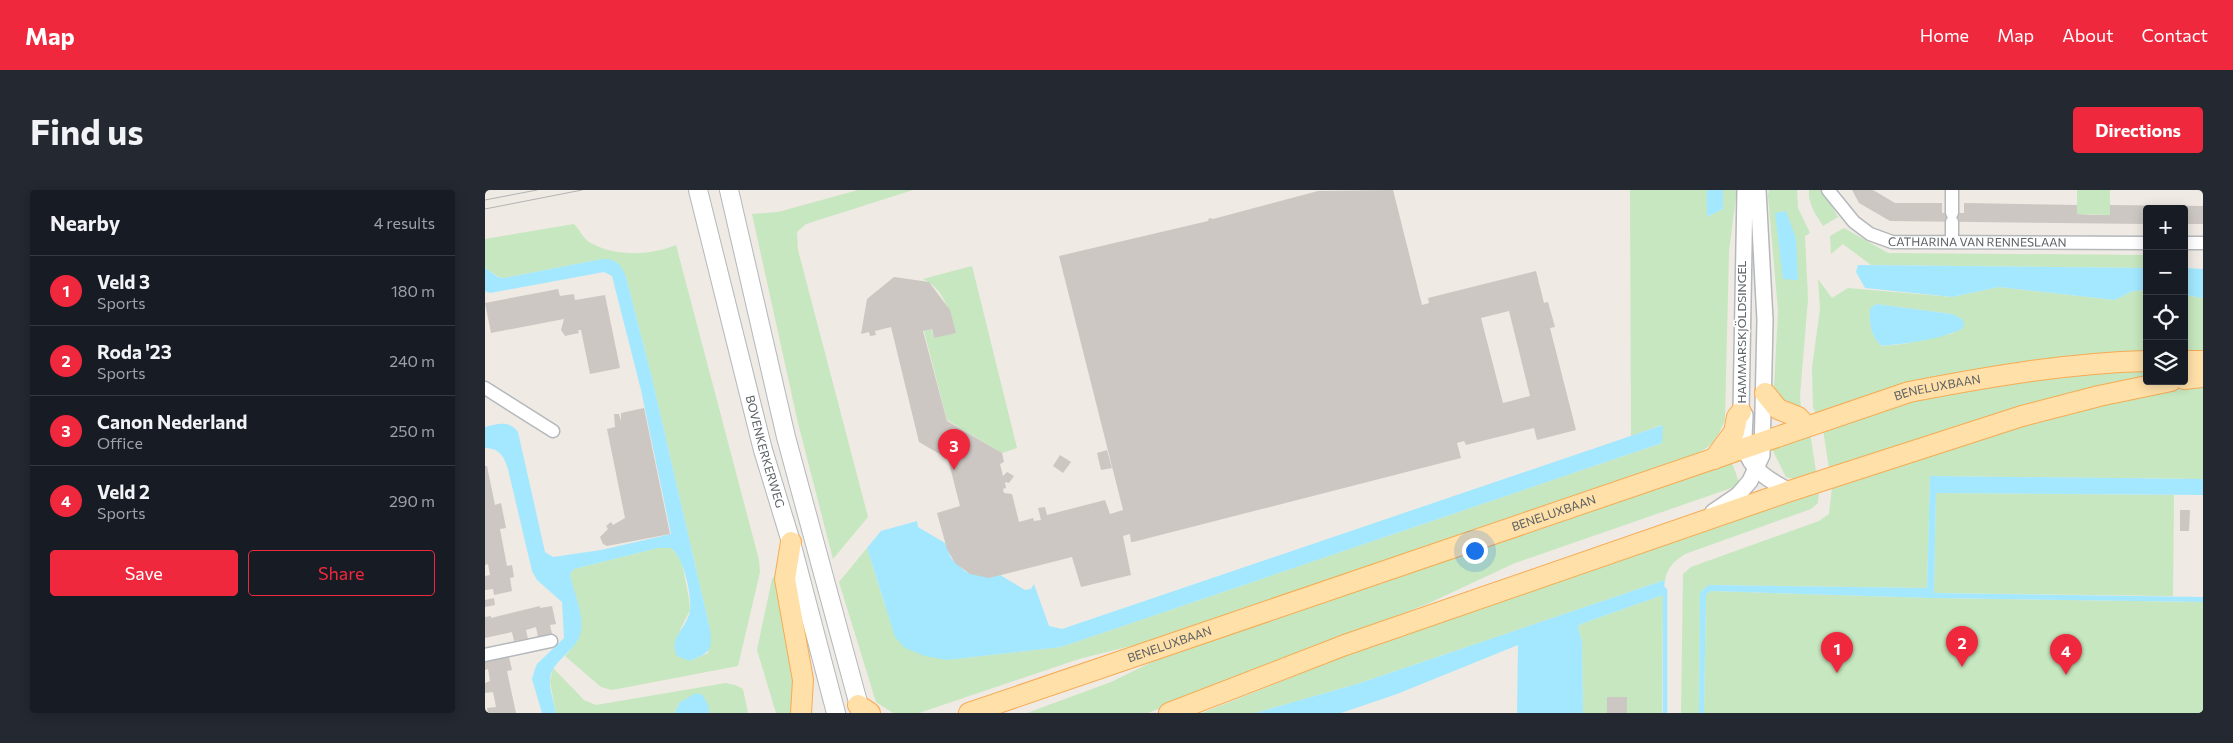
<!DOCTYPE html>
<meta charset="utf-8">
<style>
body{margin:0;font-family:Commissioner,sans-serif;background:#242831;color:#f1f3f6}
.controls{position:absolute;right:15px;top:15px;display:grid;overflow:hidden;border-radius:5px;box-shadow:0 2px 12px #0003}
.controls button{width:45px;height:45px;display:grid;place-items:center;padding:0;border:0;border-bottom:1px solid #363941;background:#171b24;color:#f1f3f6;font:25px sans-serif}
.you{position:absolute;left:989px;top:360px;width:18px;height:18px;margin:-12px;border:4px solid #fff;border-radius:50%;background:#1a73e8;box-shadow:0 0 0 8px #1a73e833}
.badge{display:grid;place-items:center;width:32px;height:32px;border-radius:50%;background:#f0283e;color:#fff;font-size:16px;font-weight:700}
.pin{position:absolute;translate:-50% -41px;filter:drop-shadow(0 1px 2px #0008)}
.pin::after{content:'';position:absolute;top:26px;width:18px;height:15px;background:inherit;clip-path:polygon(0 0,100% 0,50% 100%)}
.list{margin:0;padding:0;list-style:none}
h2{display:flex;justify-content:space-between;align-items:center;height:65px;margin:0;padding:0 20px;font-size:21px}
h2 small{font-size:16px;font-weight:400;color:#9ea1a6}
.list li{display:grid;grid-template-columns:32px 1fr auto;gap:15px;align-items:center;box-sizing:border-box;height:70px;padding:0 20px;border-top:1px solid #363941}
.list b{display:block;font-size:19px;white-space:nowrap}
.list p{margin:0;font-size:16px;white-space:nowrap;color:#9ea1a6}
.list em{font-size:16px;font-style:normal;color:#9ea1a6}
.actions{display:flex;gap:10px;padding:15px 20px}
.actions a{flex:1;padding:11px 0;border:1px solid #f0283e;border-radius:5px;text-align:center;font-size:18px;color:#f0283e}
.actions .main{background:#f0283e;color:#fff}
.icon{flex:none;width:28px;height:28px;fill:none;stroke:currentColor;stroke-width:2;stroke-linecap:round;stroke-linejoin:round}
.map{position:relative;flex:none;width:1718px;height:523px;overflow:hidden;border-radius:5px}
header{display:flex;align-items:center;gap:30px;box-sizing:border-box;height:70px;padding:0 25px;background:#f0283e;color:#fff}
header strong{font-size:24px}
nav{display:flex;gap:28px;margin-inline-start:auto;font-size:18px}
.intro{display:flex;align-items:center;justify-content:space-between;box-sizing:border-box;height:120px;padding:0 30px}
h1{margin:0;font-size:35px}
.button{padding:12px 22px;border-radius:5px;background:#f0283e;color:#fff;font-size:18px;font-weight:700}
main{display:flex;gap:30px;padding:0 30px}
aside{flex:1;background:#171b24;border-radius:5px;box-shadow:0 2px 12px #0003}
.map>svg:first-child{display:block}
.green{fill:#c6e7bf;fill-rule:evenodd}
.water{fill:#a3e8ff}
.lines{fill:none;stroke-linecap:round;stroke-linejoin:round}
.stream{stroke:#a3e8ff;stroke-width:4.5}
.building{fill:#ccc7c2;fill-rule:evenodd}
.minor-casing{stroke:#b4b8bb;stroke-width:15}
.tertiary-casing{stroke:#b4b8bb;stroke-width:18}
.secondary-casing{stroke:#b2b8bc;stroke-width:20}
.primary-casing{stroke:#f7ab54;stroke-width:22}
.minor{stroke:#fff;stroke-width:12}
.tertiary{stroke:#fff;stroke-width:15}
.secondary{stroke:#fff;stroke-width:18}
.primary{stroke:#ffe0a8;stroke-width:20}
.tram{stroke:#b2b3b4;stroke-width:1}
.labels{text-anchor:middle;stroke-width:4;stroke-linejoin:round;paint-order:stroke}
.street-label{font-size:12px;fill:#5b6165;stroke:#fff}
</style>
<header>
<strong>Map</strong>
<nav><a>Home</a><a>Map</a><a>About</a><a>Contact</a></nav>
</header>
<div class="intro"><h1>Find us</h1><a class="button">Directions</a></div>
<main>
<aside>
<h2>Nearby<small>4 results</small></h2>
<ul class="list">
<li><span class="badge">1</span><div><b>Veld 3</b><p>Sports</p></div><em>180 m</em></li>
<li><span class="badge">2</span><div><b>Roda '23</b><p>Sports</p></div><em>240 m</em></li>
<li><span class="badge">3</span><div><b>Canon Nederland</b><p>Office</p></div><em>250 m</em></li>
<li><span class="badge">4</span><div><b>Veld 2</b><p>Sports</p></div><em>290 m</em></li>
</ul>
<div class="actions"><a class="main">Save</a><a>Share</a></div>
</aside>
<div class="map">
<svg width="1718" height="523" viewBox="0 0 1718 523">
<rect width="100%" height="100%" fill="#efeae3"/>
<g class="green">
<polygon points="373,0 428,0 321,34 312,42 313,60 383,327 348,369 313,233 267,24 293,22"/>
<path d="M1145 0H1222V27L1238 19V0H1252L1244 61 1240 229C1231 254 1223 259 1200 270L686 446 594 469 434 523H408L391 512 354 392 382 358 400 416 462 470 576 457 1177 253V235L1146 246Z"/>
<polygon points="1284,0 1312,0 1313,18 1325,43 1320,46 1323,109 1315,205 1316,220 1296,210 1289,198 1293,121 1283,6"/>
<path d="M1324 0H1337L1353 27 1338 36C1331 25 1323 14 1324 0Z"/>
<polygon points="1592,0 1625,0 1625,25 1592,24"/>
<path d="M89 34C94 39 98 48 104 52 129 67 165 66 191 55L274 370 275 382 253 476 127 500 116 497 80 466C109 436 91 419 85 384L89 379 173 358H186L196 368 204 409 205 420 195 440 205 471 223 463 225 439 166 184 141 87 117 69 19 88 14 87 0 78V49Z"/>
<polygon points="1359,38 1403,63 1662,65 1662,78 1386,75 1358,54 1346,64 1345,46"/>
<path d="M487 76 532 258 517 263 462 230 439 141 446 139 449 148 469 142C464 120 460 100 438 89Z"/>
<path d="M1333 89 1347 108 1363 98 1467 107 1514 97 1630 110 1648 101 1662 100V191H1699V105L1718 108V289L1445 286 1442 398 1224 395 1215 402 1214 523H1196L1198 384 1206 377 1334 331 1344 324 1347 298 1338 239 1328 217 1327 178 1335 119ZM1391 114 1467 124 1469 143 1419 154 1397 156C1386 147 1384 133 1385 119Z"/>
<polygon points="1325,242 1331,282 1309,289 1301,287 1287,259"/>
<polygon points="1246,270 1255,295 1030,373 942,414 663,523 542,523 626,492 673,469"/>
<path d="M1334 301 1333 313 1326 319 1200 364C1188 372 1183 377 1180 390L872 494 770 523H717L879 458Z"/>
<polygon points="1451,303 1689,305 1688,406 1449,403"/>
<polygon points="294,382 312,508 306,523 291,523 272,460 287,389"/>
<polygon points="1226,401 1446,408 1718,412 1718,523 1219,523 1221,405"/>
<polygon points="1178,405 1177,523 1098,523 1097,451 1093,437 1096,434"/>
<polygon points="68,478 99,510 111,515 241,493 250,495 258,499 263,523 224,523 224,517 194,513 190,523 71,523 65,492"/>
</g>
<g class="water">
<polygon points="1222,0 1238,0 1238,19 1222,27"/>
<polygon points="1301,21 1311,48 1313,90 1298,89 1290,23"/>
<path d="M117 69C131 68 136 74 141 87L166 184 225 439C228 462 224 462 205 471L192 466C183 447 203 438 205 420 207 404 198 366 186 358H173L89 379 85 384C88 402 99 423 96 441 93 461 67 469 65 489 64 499 69 512 71 523H57L47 489 50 479 52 474 79 448 77 412 52 390 47 381 23 279C19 267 15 258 0 258V237C13 234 24 230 33 242L60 362 68 367 116 360 186 344 156 200 127 86 119 82 5 103 0 101V78L13 87 19 88Z"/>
<polygon points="1373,75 1662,78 1662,100 1648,101 1630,110 1514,97 1467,107 1380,98 1371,82"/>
<polygon points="1699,78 1718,79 1718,108 1699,105"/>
<path d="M1391 114 1467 124 1477 129 1479 134 1477 139C1452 150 1424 153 1397 156 1386 147 1384 133 1385 119Z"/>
<polygon points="1178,235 1177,253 576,457 462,470 440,466 420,458 410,447 382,358 396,341 432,331 433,337 460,353 466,368 481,382 504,387 515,385 540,400 546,399 549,394 564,436 577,439"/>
<polygon points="1445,286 1718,289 1718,305 1451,303 1449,403 1718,407 1718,412 1446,408 1226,401 1221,405 1219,523 1214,523 1215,402 1224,395 1442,398"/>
<polygon points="1180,390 1178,405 1096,434 1093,437 1097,451 1098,523 1032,523 1033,455 912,504 856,523 770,523 872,494"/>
<polygon points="211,503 218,505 224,517 224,523 190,523 194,513"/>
</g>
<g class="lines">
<polyline class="stream" points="1177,397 1180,400 1180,523"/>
</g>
<g class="building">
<path d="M908 0 937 115 944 113 943 108 1051 81 1059 113 1063 112 1070 137 1065 138 1091 240 1052 250 1049 238 981 255 979 251 972 253 976 268 648 352H646L645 344 638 346 646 385 596 397 587 367 504 388 485 384 470 373 462 359 452 323 475 316 463 269 434 252 406 137 390 141 391 145 385 146 384 142 376 144 382 109 409 87 444 92 465 120 471 143 449 148 447 139 438 141 462 231 517 263 519 272 515 274 518 286 522 282 529 286 524 293 520 292 521 298 518 299 519 303 527 304 534 332 548 328 549 331 556 330 553 318 560 317 562 325 620 310 625 324 638 320 574 66 723 31 724 28 728 29 833 1ZM1024 121 1045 206 1018 213 996 128Z"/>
<polygon points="1367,0 1388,0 1410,13 1457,13 1457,23 1479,23 1479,13 1592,15 1592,24 1608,25 1625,25 1625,15 1718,16 1718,34 1699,34 1699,19 1662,19 1662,34 1405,31 1374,13"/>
<polygon points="73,99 75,106 89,104 90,110 120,105 135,178 105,184 96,140 93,140 94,143 80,146 76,140 79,129 6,143 0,113"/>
<polygon points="159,218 185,344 122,356 118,354 115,347 123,339 121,336 126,332 128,335 140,328 122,239 130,237 129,224 134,224 136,231 136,223"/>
<polygon points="622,260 627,278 616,280 612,263"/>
<polygon points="575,265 586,272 578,283 568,276"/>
<polygon points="0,276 2,276 10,315 16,313 21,338 15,339 22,376 27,375 29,387 25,388 27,401 9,405 8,399 0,400 0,386 5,385 3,374 0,375"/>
<polygon points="1695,320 1705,320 1704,341 1695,341"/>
<polygon points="9,408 10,415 0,417 0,410"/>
<polygon points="55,416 55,418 67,416 71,434 65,435 67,444 53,447 51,437 41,440 43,449 29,451 27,442 0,448 0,427 6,426 6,428"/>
<polygon points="24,467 27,480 22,481 31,523 3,523 2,518 11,517 8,502 0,503 0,493 5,491 3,479 0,480 0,472"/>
<rect x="1122" y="507" width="20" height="16"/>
</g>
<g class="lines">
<g class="minor-casing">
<g id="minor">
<path id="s1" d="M1343 0 1369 32 1385 44 1407 52 1662 53"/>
<polyline points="1467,23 1467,0"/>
<polyline points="1467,52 1467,32"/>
<polyline points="1699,53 1718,53"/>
<polyline points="0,198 68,241"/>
<polyline points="0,465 66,451"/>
</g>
</g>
<g class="tertiary-casing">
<g id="tertiary">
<path d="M1260 0 1256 222 1260 225C1260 235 1258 248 1260 258 1265 280 1287 292 1305 301"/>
<polyline points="1228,322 1253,305 1265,291 1277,265 1280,130 1273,0"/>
</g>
</g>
<g class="secondary-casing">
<g id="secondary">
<path id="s2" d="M213 0 278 260 306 352 351 523"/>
<polyline points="244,0 301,247 376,523"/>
</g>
</g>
<g class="primary-casing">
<g id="primary">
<polyline points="1699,171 1718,171"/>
<polyline points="1699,189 1718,187"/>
<polyline points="1280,203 1293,219 1313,227 1322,236"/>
<polyline points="1229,269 1249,242 1252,227 1256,222"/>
<polyline points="306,352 300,389 318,490 316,523"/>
<polyline points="373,515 385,523"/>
<path id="s3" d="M484 523 1424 202C1502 187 1582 173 1662 171"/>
<polyline points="684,523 860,455 1305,301 1537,226 1614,206 1686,191"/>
</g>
</g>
<use href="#minor" class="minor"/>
<use href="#tertiary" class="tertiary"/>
<use href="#secondary" class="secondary"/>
<use href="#primary" class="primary"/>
<g class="tram">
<polyline points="0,10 52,0"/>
<polyline points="0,19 97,0"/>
</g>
</g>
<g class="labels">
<g class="street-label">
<text dy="4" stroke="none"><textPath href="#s1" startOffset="170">CATHARINA VAN RENNESLAAN</textPath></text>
<text transform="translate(1257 142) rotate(-90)" y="4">HAMMARSKJÖLDSINGEL</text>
<text dy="4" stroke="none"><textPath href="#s3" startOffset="1022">BENELUXBAAN</textPath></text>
<text dy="4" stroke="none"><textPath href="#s2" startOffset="270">BOVENKERKERWEG</textPath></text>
<text dy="4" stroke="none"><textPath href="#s3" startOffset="618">BENELUXBAAN</textPath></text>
<text dy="4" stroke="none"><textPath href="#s3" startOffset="212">BENELUXBAAN</textPath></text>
</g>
</g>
</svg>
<div class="controls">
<button>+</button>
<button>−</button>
<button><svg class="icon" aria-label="locate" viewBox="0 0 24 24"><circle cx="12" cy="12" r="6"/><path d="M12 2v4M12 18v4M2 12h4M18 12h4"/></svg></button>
<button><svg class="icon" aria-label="layers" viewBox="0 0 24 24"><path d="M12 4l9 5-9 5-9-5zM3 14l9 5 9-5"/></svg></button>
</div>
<div class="you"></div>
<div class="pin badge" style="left:1352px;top:483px">1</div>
<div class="pin badge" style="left:1477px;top:477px">2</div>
<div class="pin badge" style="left:469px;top:280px">3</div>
<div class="pin badge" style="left:1581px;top:485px">4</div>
</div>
</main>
